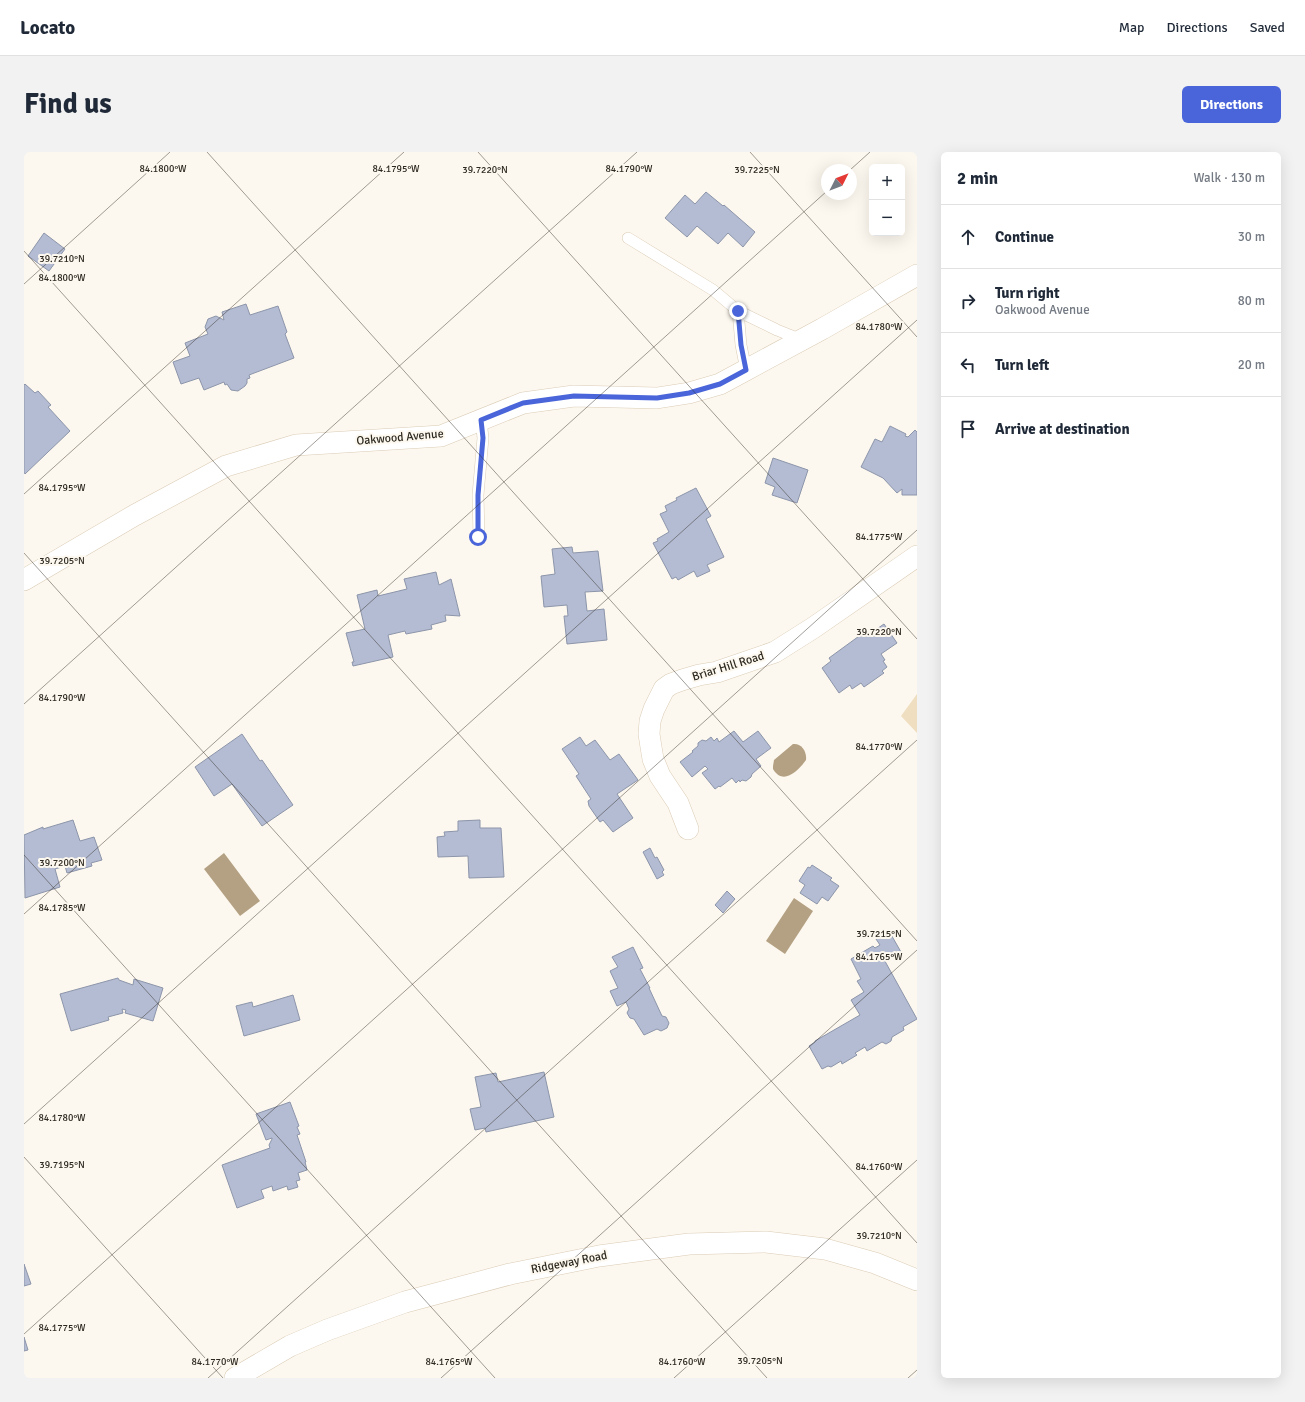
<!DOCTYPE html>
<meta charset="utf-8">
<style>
body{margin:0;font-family:Signika,sans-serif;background:#f2f2f3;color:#1f2937}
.controls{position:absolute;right:12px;top:12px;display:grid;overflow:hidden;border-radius:6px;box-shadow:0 4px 16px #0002}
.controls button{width:36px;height:36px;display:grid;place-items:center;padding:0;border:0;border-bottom:1px solid #e0e1e3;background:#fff;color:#1f2937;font:20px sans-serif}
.compass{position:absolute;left:797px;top:12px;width:36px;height:36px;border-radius:50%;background:#fff;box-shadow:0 4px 16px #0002;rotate:48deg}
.stop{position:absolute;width:12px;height:12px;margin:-9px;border:3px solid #4965d9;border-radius:50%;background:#fff}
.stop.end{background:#4965d9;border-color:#fff;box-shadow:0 1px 4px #0008}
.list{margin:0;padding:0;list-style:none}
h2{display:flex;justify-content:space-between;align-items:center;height:52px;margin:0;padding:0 16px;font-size:17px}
h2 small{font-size:13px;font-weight:400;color:#747a83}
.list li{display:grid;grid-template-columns:26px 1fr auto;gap:12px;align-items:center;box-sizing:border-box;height:64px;padding:0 16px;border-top:1px solid #e0e1e3}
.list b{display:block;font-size:15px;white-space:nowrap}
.list p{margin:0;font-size:13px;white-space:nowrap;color:#747a83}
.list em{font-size:13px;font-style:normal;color:#747a83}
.icon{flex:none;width:22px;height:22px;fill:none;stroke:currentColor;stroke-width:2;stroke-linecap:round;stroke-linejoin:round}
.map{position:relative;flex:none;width:893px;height:1226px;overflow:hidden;border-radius:6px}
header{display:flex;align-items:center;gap:24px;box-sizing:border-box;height:56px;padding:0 20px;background:#fff;border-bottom:1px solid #e0e1e3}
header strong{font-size:19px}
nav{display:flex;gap:22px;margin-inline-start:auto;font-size:14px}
.intro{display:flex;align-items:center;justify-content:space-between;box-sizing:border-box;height:96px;padding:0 24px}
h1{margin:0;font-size:28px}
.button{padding:10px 18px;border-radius:6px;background:#4965d9;color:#fff;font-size:14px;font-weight:700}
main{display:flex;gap:24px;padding:0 24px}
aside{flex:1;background:#fff;border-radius:6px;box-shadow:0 4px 16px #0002}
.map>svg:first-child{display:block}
.green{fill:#efdec0}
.water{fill:#b4a183}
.building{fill:#b4bcd3;stroke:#8c95aa}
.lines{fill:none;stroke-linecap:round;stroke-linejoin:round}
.service-casing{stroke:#daccb6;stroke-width:12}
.minor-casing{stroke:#daccb6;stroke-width:22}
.service{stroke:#fff;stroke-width:11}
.minor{stroke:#fff;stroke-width:21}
.route{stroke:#4965d9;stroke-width:5}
.ticks{fill:none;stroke:#2e2920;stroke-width:1;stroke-opacity:0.45}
.labels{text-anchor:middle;stroke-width:4;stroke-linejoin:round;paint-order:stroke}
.street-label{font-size:12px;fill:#2e2920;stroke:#fdf8ef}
.ticks-label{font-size:10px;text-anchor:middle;fill:#2e2920;stroke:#fdf8ef;stroke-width:4;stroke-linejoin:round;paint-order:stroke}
</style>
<header>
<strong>Locato</strong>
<nav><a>Map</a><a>Directions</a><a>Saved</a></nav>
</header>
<div class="intro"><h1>Find us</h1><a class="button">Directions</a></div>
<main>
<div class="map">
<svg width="893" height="1226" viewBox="0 0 893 1226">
<rect width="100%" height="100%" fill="#fdf8ef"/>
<polygon class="green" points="893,542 893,581 877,564"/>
<g class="water">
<path d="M769 592C778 591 783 600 782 608 774 619 759 634 749 617V614L750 608Z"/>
<polygon points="200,701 236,749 216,764 180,717"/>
<polygon points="770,746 789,759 761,802 742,789"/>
</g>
<g class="building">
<polygon points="682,40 699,54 700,53 731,80 719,95 704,81 694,92 673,74 663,85 641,66 661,43 671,52"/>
<polygon points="20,81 41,97 25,119 4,104"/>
<polygon points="222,152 226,163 254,154 263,180 261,182 270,206 225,223 226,226 223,227 223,231 221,234 214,239 207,238 203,232 201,233 200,230 180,238 175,226 157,232 149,210 166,204 161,191 184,182 181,175 184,167 192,164 200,168 198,160"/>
<polygon points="1,232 11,241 14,239 27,253 24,255 46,279 1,322 0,320 0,233"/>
<polygon points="866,274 882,282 881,284 884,285 891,278 893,280 893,343 878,343 878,337 873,341 859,326 837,315 851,287 858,290"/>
<polygon points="749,306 784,318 773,351 748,343 751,335 741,331"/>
<polygon points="672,336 687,364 682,367 700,405 683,413 686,419 673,425 670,419 654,428 652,425 648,427 629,391 634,389 633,387 645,380 636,362 643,359 641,354 653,348 652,346"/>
<polygon points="548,395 549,401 574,399 579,439 561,440 563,459 580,457 583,488 543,492 540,464 544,464 543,453 520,455 517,424 531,422 528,397"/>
<polygon points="412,420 415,433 427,427 436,464 421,463 422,469 407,473 408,477 382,482 381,479 364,483 369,505 329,514 328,510 330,510 322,481 341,477 333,443 353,438 354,444 383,437 380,427"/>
<polygon points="860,472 873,491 857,502 861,508 859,509 863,515 858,519 860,521 840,535 837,531 828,537 826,533 815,541 798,516 807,509 805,506 842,479 844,483"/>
<polygon points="710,579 719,590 734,579 747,596 732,607 737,614 728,622 727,625 722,629 718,628 716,630 715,628 712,631 708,626 696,635 695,634 691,637 678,621 684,617 681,614 668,625 656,610 669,600 668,599 674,594 674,591 678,588 682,589 687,585 690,589 693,586 695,590"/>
<polygon points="218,582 236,609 238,608 269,653 238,674 208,632 190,644 171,615"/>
<polygon points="556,585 562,594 571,588 586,608 595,602 614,628 593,642 609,666 589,680 579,668 576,670 565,654 564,649 567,647 552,624 555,622 538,597"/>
<polygon points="49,668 56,689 70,685 78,708 67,711 68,714 43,721 41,714 31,717 36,735 1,746 0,683 19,675 19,677"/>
<polygon points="456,668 456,676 477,676 480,725 445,726 444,704 414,705 413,685 421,684 420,680 434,679 434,669"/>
<polygon points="626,696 631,706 633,705 640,718 638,720 640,723 633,727 619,700"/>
<polygon points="788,713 808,726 806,728 815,734 804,749 798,745 793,752 776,741 781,733 775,729 784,715 786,716"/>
<polygon points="703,739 711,747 699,761 691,753"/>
<polygon points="865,779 877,800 863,808 859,801 857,802 893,867 879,875 880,878 868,885 867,889 862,892 858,890 843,899 841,895 831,901 833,903 818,912 817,909 807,915 804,914 798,917 785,894 791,890 791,889 836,863 827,848 840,840 833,829 837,827 827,807 849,794 851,796 856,793 852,787"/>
<polygon points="609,795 619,816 616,817 626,836 625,836 638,864 642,865 645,871 643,876 637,879 633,877 620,883 610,867 606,866 603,861 605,857 602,850 593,854 586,839 594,836 586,819 594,815 588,805"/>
<polygon points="94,826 95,828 109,833 110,827 139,836 129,869 101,861 102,858 98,857 99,861 84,865 85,868 47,879 36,842"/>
<polygon points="269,843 276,868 220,884 212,854 228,850 229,855"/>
<polygon points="520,920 530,965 462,980 461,976 451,978 446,957 457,955 451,925 472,921 474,930"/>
<polygon points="266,950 275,974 273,975 276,982 273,983 282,1010 281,1010 283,1018 274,1021 276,1028 272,1029 274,1035 264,1038 263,1034 249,1039 248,1034 237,1038 240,1046 213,1056 198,1013 246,996 245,993 248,987 248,986 242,988 232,962"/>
<polygon points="0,1112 7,1132 0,1134"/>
<polygon points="0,1185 4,1198 0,1199"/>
</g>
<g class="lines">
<g class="service-casing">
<g id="service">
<polyline points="604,86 689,138 714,159 753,178 778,188"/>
<polyline points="714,159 717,193 722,218"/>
<polyline points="455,385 454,343 459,286 457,268"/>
</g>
</g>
<g class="minor-casing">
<g id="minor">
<polyline points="0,428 111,363 202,314 272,293 417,284 499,251 550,244 633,246 665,241 696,232 722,218 798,177 893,123"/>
<polyline points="664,677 654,651 636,624 629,607 627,595 625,582 626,569 630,557 640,537 647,532 658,528 675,523 693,520 751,500 789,476 893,404"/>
<polyline points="211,1226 266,1194 303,1178 381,1150 486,1122 575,1104 665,1092 742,1090 801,1097 851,1111 893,1128"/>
</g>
</g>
<use href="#service" class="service"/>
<use href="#minor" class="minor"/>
</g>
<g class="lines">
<polyline class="route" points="454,385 454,343 459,286 457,268 499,251 550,244 633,246 665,241 696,232 722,218 717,193 714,159"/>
</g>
<path class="ticks" d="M183 0 893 789M454 0 893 487M726 0 893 185M826 18 846 0M0 99 893 1091M0 132 146 0M0 342 380 0M0 401 743 1226M0 552 613 0M0 703 471 1226M0 762 803 39M0 972 893 168M0 1005 199 1226M0 1182 893 378M184 1226 893 588M417 1226 893 798M650 1226 893 1008M884 1226 893 1218"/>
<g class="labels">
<g class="street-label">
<text transform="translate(376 285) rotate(-5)" y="4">Oakwood Avenue</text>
<text transform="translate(704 514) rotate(-17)" y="4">Briar Hill Road</text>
<text transform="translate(545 1110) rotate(-11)" y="4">Ridgeway Road</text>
</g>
</g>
<g class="ticks-label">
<text x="139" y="20">84.1800°W</text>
<text x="372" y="20">84.1795°W</text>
<text x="605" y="20">84.1790°W</text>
<text x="461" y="21">39.7220°N</text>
<text x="733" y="21">39.7225°N</text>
<text x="38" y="110">39.7210°N</text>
<text x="38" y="129">84.1800°W</text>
<text x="855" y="178">84.1780°W</text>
<text x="38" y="339">84.1795°W</text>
<text x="855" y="388">84.1775°W</text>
<text x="38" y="412">39.7205°N</text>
<text x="855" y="483">39.7220°N</text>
<text x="38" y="549">84.1790°W</text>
<text x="855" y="598">84.1770°W</text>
<text x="38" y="714">39.7200°N</text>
<text x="38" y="759">84.1785°W</text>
<text x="855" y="785">39.7215°N</text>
<text x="855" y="808">84.1765°W</text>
<text x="38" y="969">84.1780°W</text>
<text x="38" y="1016">39.7195°N</text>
<text x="855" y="1018">84.1760°W</text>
<text x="855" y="1087">39.7210°N</text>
<text x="38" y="1179">84.1775°W</text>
<text x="736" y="1212">39.7205°N</text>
<text x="191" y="1213">84.1770°W</text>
<text x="425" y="1213">84.1765°W</text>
<text x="658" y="1213">84.1760°W</text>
</g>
</svg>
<div class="controls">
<button>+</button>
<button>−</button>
</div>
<svg class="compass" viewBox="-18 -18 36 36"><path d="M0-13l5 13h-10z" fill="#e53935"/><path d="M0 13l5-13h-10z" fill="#747a83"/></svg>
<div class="stop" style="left:454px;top:385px"></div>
<div class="stop end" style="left:714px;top:159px"></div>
</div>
<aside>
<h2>2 min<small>Walk · 130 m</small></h2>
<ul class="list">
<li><svg class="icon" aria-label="ahead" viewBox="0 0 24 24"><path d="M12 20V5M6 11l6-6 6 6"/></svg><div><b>Continue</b></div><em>30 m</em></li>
<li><svg class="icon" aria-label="right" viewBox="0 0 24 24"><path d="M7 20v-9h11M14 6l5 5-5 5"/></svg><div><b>Turn right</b><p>Oakwood Avenue</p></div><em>80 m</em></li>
<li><svg class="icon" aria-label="left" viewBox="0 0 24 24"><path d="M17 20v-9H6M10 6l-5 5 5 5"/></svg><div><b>Turn left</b></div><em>20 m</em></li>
<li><svg class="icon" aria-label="arrive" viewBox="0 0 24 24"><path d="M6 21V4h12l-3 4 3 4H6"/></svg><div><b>Arrive at destination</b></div></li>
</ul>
</aside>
</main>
